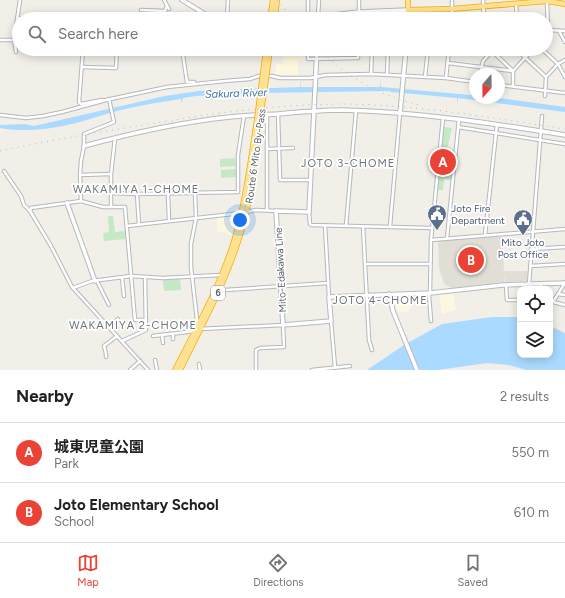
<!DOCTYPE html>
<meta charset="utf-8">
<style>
body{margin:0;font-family:Figtree,"Noto Sans JP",sans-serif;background:#f2f2f2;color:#202124}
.controls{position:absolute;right:12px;bottom:12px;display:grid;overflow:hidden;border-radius:8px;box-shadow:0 2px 10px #0003}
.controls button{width:36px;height:36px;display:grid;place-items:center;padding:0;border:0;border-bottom:1px solid #e0e0e0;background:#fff;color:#202124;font:20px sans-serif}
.compass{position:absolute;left:469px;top:68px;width:36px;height:36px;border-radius:50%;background:#fff;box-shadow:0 2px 10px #0003;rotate:200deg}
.you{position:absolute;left:240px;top:220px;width:14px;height:14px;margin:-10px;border:3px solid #fff;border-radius:50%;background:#1a73e8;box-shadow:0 0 0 6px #1a73e833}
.badge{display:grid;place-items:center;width:26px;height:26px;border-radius:50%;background:#ea4335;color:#fff;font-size:13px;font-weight:700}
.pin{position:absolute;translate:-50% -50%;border:2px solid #fff;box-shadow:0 1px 4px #0006}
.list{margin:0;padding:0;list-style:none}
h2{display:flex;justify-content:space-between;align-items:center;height:52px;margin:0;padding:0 16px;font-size:17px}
h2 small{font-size:13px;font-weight:400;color:#757577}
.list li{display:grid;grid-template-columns:26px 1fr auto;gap:12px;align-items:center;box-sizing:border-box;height:60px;padding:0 16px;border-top:1px solid #e0e0e0}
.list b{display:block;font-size:15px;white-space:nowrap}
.list p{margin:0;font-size:13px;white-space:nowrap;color:#757577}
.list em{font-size:13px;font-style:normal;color:#757577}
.icon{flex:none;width:22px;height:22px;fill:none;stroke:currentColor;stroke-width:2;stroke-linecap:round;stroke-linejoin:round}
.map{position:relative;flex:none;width:565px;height:370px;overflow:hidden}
.search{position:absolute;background:#fff;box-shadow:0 2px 10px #0003;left:12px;right:12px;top:12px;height:44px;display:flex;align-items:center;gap:10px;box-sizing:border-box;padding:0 14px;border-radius:22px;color:#757577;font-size:15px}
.sheet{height:172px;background:#fff}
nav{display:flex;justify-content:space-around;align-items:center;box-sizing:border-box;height:56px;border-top:1px solid #e0e0e0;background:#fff;font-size:11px;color:#757577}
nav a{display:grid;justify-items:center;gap:2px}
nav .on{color:#ea4335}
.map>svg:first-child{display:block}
.commercial{fill:#fef7e0}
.education{fill:#e1ded6}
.green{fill:#c5e8c5}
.water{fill:#aadaff}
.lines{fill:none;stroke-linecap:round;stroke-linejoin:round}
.street-casing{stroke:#b5b8bc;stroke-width:4.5}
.secondary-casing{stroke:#b6babf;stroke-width:5.5}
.highway-casing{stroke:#f9ab00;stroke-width:6}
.street{stroke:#fff;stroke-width:2.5}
.secondary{stroke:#fff;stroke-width:3.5}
.highway{stroke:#fde293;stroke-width:4.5}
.rail{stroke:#b6b7b8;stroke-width:1;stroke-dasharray:1 5;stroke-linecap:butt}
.highway-bridge-casing{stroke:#f9ab00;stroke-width:6;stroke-linecap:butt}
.highway-bridge{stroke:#fde293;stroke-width:4.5}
.labels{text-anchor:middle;stroke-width:3.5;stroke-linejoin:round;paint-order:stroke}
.shield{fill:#fff;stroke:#8f9295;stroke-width:1}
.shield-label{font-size:9px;font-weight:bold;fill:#5f6368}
.street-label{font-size:10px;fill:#5f6368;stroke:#fff}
.service-label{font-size:10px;fill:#4e5e75;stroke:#fff;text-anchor:start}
.water-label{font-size:11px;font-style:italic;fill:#4174aa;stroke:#fff}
.neighbourhood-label{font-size:11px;letter-spacing:1px;fill:#70757a;stroke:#fff}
</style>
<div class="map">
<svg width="565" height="370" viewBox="0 0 565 370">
<rect width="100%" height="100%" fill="#f1efe8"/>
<g class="commercial">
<polygon points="282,49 307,49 308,59 298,61 298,75 275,75 276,64 293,63 283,63"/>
<polygon points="230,216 235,222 231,235 227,235 227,233 217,231 217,217"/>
<polygon points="453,294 456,310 442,314 439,295"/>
<polygon points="398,297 415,297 415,302 411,302 411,309 409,309 409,312 398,312 395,302"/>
</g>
<polygon class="education" points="502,236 504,271 528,271 527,281 505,282 504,276 504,282 452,288 444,284 439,268 438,241"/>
<g class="green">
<polygon points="443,127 452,128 447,150 445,174 452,175 451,180 444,179 443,190 437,190"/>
<polygon points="235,158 236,166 220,167 220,159"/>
<polygon points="236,169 236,177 221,178 221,170"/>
<polygon points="108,216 113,216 115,232 125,231 125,239 104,241 103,233 109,232"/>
<polygon points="180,279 181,290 164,291 163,280"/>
</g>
<g class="water">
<path d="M381 80V87L471 95 473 90H474L473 95H475V98H498L565 107V112L458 98 457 105V98L392 92 388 91 257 93 196 96 183 98 182 103 181 99C155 103 128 107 103 115 69 126 35 134 0 128V125L25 124 34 126 165 96 199 91 300 87V81L301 87H380Z"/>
<polygon points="492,317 520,317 520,355 550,355 550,326 565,333 565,370 526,370 509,365 487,363 438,370 367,370 404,345 442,324"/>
</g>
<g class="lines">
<g class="street-casing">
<g id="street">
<polyline points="164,0 169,9"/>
<polyline points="359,0 359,19"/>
<polyline points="483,0 484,17 486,19"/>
<polyline points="516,4 517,19"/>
<polyline points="141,10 165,11 167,6"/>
<polyline points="373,12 373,19"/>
<polyline points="318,16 319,0"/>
<polyline points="17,18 28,19"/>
<polyline points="154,19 155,11"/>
<polyline points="227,19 228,0"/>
<polyline points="308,19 308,0"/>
<polyline points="452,19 452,0"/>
<polyline points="457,19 484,17"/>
<polyline points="548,30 565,31"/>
<polyline points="559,31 565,42"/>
<polyline points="546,32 548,30 547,2"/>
<polyline points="0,40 14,40"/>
<polyline points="83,49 79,102 81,104 102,100"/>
<polyline points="182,49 187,82 194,82"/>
<polyline points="308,49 308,59 358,58 358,49"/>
<polyline points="490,49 513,71 513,86"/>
<polyline points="516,49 546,77 545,96"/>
<polyline points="542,49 558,64 565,77"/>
<polyline points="16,52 14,40 20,0"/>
<polyline points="448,63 513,71 533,49"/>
<polyline points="82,67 116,68 117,49"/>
<polyline points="371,74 372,49"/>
<polyline points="480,74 483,61 494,49"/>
<polyline points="387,75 388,49"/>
<polyline points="425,77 428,49"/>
<polyline points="546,77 558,64 565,60"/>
<polyline points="446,78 449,49"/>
<polyline points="499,85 565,93"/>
<polyline points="278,114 280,180 310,180"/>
<polyline points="0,115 26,118 43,116 62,112 106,100 167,87 225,81 250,79 259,76 272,76 280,78 310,78 326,75 371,74 446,78 475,82"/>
<polyline points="267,115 267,210"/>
<polyline points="458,127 565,144"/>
<polyline points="267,149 293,148"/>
<polyline points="4,171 21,196 24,205 30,211"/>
<polyline points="80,175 111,174"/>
<polyline points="111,193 137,194 238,192 238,155 244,116"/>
<polyline points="195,193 196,218 191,244 191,267 197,320 199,323"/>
<polyline points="137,194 139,225"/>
<polyline points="168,195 169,221"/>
<polyline points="81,201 80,175 81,161 84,146 84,134 114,122 109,99"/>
<polyline points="111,207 111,174 115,138"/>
<polyline points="246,212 256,210 276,211"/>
<polyline points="309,212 310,224 311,225 432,228"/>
<polyline points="325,225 329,297"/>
<polyline points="127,226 241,213"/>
<polyline points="346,226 356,111"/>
<polyline points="363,226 369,340 372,350"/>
<polyline points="390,226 400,113"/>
<polyline points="485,235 497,124"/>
<polyline points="447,238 459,119"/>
<polyline points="431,240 565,229"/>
<polyline points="531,249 565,247"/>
<polyline points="365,264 430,264"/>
<polyline points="530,266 565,264"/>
<polyline points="122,278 124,296"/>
<polyline points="97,281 109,305"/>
<polyline points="565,283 553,302 565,305"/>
<polyline points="529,284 542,116"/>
<polyline points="506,285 507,300 520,300"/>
<polyline points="73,288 92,281 131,276 163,278 221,275"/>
<polyline points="220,288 225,290 328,283"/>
<polyline points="540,289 541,284"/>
<polyline points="558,294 565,295"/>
<polyline points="146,320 135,320 125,207 103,207 81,201 31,208 30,211 51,246 72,287 148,370"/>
<polyline points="331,321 335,367"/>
<polyline points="431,321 429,295 430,293 431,240 443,118"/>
<polyline points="109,327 118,319"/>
<polyline points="199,329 283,325 284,347 260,348 256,350 256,370"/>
<polyline points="173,334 173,339"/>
<polyline points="162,335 163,343"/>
<polyline points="153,336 195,331"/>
<polyline points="122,341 146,330 145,277"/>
<polyline points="106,357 106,354 104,346 117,336"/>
<polyline points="155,360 157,370"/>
<polyline points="199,364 200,370"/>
<polyline points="130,370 140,361"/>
<polyline points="312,370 350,366"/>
</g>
</g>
<g class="secondary-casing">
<g id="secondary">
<polyline points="182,0 213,19"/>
<polyline points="298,19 359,12 408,10 408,19"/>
<polyline points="317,49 309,212 276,211 283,325 331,321 329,297 430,293 503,285 565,283"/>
<polyline points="400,113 406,49"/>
<path d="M84 146C132 133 181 122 230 117 246 115 262 115 278 114 300 112 321 110 342 110 417 112 491 123 565 135"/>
<polyline points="67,203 95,281"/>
<polyline points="389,294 393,311 417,370"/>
</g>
</g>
<g class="highway-casing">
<g id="highway">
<polyline points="408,0 408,10 452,9 547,1 565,4"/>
<polyline points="270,19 273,0"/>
<polyline points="275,19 277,0"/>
<polyline points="267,72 270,49"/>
<polyline points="263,73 266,49"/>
<path d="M175 370C198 325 224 280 237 231 247 195 251 157 257 120"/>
<path d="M180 370C205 319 233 269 246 213 254 182 256 150 260 119"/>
</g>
</g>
<use href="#street" class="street"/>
<use href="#secondary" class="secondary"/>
<use href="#highway" class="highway"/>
<g class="rail">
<polyline points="277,0 293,19"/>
<path d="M319 49C346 77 381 96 419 105"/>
<path d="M0 151C43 142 87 134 131 127 202 115 273 104 346 104 419 105 493 118 565 129"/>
</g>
<g class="highway-bridge-casing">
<g id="highway-bridge">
<polyline points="260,119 267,72"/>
<polyline points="257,120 263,73"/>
</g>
</g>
<use href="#highway-bridge" class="highway-bridge"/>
</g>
<defs>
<g id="civic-pin" transform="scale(1)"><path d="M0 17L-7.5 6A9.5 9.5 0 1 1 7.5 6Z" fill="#5c6f8a" stroke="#fff"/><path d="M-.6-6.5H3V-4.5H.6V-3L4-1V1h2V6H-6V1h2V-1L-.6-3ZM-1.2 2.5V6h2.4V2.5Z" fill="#fff"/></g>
</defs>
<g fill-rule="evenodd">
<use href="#civic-pin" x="437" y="214"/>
<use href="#civic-pin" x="523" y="219"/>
</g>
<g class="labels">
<rect class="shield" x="211" y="286" width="14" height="14" rx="3"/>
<g class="shield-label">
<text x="218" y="296">6</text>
</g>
<g class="street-label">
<text transform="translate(255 156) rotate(-82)" y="4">Route 6 Mito By-Pass</text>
<text transform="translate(280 270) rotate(-93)" y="4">Mito-Edakawa Line</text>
</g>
<g class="service-label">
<text x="451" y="212">Joto Fire<tspan x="451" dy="12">Department</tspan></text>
<text x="523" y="246" text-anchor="middle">Mito Joto<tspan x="523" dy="12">Post Office</tspan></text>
</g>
<g class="water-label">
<text transform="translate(236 93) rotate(-2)" y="4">Sakura River</text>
</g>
<g class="neighbourhood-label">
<text x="348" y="167">JOTO 3-CHOME</text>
<text x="136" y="193">WAKAMIYA 1-CHOME</text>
<text x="380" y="304">JOTO 4-CHOME</text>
<text x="133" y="329">WAKAMIYA 2-CHOME</text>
</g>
</g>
</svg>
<div class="controls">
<button><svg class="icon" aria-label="locate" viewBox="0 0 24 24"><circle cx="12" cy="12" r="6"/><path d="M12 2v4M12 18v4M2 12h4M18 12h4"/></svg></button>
<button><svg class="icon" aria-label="layers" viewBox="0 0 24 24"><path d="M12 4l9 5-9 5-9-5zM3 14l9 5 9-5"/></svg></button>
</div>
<svg class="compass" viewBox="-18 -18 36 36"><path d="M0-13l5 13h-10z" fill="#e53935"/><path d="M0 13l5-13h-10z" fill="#757577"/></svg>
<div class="you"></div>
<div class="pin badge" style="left:443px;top:162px">A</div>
<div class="pin badge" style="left:471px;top:260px">B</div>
<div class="search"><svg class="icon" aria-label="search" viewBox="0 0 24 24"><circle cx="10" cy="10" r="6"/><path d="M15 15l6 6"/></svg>Search here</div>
</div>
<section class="sheet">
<h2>Nearby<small>2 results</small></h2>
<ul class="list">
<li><span class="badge">A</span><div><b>城東児童公園</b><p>Park</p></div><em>550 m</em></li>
<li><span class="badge">B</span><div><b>Joto Elementary School</b><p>School</p></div><em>610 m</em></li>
</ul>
</section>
<nav>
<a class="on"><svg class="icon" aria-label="map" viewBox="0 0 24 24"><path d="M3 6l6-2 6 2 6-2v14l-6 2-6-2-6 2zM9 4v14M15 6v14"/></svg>Map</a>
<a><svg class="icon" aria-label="directions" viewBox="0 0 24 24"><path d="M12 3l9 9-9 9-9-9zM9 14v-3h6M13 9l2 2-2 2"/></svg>Directions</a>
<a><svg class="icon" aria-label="saved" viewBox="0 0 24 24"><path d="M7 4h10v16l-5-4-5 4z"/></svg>Saved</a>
</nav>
